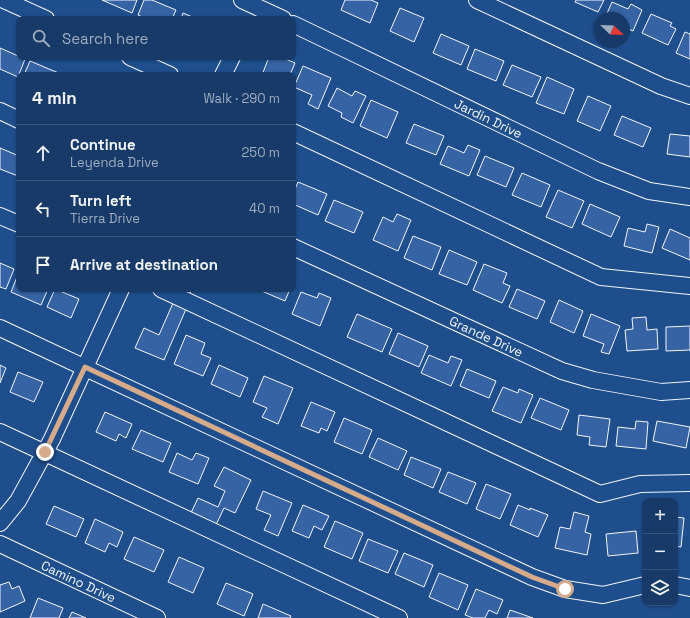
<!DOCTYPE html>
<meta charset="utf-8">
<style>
body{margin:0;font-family:"Space Grotesk",sans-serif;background:#244571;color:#f1f3f6}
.controls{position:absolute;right:12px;bottom:12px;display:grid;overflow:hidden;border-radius:8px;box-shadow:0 1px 3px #0004}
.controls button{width:36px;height:36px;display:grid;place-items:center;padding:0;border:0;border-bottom:1px solid #36547d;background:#173a69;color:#f1f3f6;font:20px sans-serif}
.compass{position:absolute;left:594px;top:12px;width:36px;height:36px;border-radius:50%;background:#173a69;box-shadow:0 1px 3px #0004;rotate:113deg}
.stop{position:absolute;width:12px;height:12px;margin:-9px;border:3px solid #d6ab8b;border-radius:50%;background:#fff}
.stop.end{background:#d6ab8b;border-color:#fff;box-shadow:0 1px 4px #0008}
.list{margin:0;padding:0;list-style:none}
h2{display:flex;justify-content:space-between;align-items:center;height:52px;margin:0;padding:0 16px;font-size:17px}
h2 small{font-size:13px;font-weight:400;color:#9eadc0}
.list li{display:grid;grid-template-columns:26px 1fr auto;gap:12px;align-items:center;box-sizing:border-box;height:56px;padding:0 16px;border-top:1px solid #36547d}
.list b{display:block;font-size:15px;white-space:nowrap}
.list p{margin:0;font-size:13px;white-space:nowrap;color:#9eadc0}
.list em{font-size:13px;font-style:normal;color:#9eadc0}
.icon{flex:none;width:22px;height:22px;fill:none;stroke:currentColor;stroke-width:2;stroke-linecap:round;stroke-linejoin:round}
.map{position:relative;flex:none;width:690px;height:618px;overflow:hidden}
.search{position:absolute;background:#173a69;box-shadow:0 1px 3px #0004;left:16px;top:16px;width:280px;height:44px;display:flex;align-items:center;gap:10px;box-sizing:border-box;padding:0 14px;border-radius:8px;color:#9eadc0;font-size:15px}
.panel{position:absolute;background:#173a69;box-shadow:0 1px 3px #0004;left:16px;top:72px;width:280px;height:220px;border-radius:8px}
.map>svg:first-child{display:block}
.building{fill:#3563a3;stroke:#f2f6ff}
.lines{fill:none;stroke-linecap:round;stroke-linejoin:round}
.minor-casing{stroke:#f2f6ff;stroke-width:18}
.minor{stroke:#1f4e8c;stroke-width:16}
.route{stroke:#d6ab8b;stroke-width:5}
.labels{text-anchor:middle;stroke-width:3;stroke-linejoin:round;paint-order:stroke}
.street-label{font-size:13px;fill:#f2f6ff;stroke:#1f4e8c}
</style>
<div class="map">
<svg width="690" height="618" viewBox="0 0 690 618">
<rect width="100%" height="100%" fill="#1f4e8c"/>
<g class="building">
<polygon points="102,0 137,0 132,13"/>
<polygon points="144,0 152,0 176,10 172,19 147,19 138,15"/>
<polygon points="345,0 371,0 378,3 370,23 341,10"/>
<polygon points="576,0 604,0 598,12 575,2"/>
<polygon points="612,2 628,9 631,4 642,10 633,31 624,27 624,18 605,18"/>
<polygon points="400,8 424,18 414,42 390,31"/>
<polygon points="183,13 197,19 181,19"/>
<polygon points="651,14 672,23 670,26 676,29 668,45 642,33"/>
<polygon points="685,32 690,34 690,59 676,53"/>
<polygon points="441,34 469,46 461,65 433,53"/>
<polygon points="0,48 25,59 18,77 0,69"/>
<polygon points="475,49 504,61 496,81 467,69"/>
<polygon points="269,57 281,57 295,63 290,75 262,75"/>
<polygon points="30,61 61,74 60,75 24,75"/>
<polygon points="512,65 541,77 532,97 503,85"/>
<polygon points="303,66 331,78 318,109 308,104 312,95 294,87"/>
<polygon points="547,77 574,89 564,114 536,103"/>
<polygon points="337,88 352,96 355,91 366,96 353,123 341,117 342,113 328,106"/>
<polygon points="588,96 611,106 600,131 577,121"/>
<polygon points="371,100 398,112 387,138 360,126"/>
<polygon points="622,116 651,128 643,147 614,135"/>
<polygon points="414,124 444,136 436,155 406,143"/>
<polygon points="670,134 690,136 690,157 667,154"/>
<polygon points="468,145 480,150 469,176 440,164 448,146 464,153"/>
<polygon points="0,148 19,156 19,173 18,176 0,169"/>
<polygon points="485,156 514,168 506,187 477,175"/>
<polygon points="522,173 550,185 541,207 512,195"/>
<polygon points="298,182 327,194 318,215 293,204 293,194"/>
<polygon points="558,190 584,201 572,228 546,217"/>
<polygon points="334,200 363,212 354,233 325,221"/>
<polygon points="590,204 620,217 611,237 582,224"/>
<polygon points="397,214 411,220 398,251 373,240 383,217 393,222"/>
<polygon points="647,224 659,227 652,253 624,246 628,228 645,232"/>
<polygon points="670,229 690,238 690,260 662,248"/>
<polygon points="413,236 441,247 432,270 404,258"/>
<polygon points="449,250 477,262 467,285 439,274"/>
<polygon points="0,263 14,269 6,289 0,287"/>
<polygon points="484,264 507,273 503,283 510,286 502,303 473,290"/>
<polygon points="19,272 19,289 48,289 41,305 11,292"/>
<polygon points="55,289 79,299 71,318 47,307"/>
<polygon points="172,289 192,289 189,296"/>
<polygon points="257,289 290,289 285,301"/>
<polygon points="517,289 545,301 537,319 509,307"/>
<polygon points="301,292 317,298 319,293 331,298 320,326 292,314"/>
<polygon points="559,300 583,311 574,333 550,322"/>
<polygon points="173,303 186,309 164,360 135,348 144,328 159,335"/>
<polygon points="357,314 392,329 382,352 347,337"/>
<polygon points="591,314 620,326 609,354 601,352 604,344 583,336"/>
<polygon points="646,317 647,330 657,329 658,349 627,351 625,330 633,329 632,318"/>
<polygon points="690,326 690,350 666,351 666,327"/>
<polygon points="398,333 428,346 419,367 389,354"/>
<polygon points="186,335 205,343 201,354 211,358 203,376 174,364"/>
<polygon points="429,355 448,363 451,356 462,360 451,386 421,373"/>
<polygon points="0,365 6,368 0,383"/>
<polygon points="219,365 248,378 240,397 211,384"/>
<polygon points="467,369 496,381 489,398 460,386"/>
<polygon points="18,372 43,382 34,402 10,392"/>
<polygon points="264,376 293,388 278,424 262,417 267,408 253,402"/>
<polygon points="503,387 518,393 519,389 533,395 521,423 492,411"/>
<polygon points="540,398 569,410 561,430 531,418"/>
<polygon points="311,402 335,412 327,431 321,428 319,433 301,426"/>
<polygon points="105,412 132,424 126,438 119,434 116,441 96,432"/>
<polygon points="579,415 610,419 606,447 589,445 590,437 577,435"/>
<polygon points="344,418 372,430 362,454 334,442"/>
<polygon points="636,421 648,422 646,449 616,446 618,427 635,429"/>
<polygon points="657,421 690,427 686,448 653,441"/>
<polygon points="141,430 171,443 163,462 132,449"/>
<polygon points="378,438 407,451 398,470 369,457"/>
<polygon points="177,453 192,460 196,453 209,458 198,484 169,472"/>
<polygon points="411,457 441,469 433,488 404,475"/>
<polygon points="224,467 251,480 235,513 224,508 215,527 190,515 198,498 218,507 225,491 214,486"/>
<polygon points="448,472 476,483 467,504 439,492"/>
<polygon points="486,484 511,494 500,519 476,509"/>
<polygon points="263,491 292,503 278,536 264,530 271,515 256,509"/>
<polygon points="303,505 329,516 322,530 314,526 309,538 292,531"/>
<polygon points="518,505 530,510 530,508 548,515 538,537 510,525"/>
<polygon points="54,506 84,519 76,537 46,524"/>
<polygon points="574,512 589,516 585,532 591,534 587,555 555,548 560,527 570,529"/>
<polygon points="675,517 684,518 681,547 675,546"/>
<polygon points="95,519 123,532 117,547 109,543 105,552 85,543"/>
<polygon points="335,521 363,533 352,559 324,547"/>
<polygon points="636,531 638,553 608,556 606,534"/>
<polygon points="134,537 164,550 154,572 124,559"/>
<polygon points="368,539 398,551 388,573 359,561"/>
<polygon points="404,553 433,565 424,587 395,574"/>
<polygon points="179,557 204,568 193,593 168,582"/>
<polygon points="439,573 468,585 458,610 429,597"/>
<polygon points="9,582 12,589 19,586 25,601 0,612 0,585"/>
<polygon points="226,583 253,594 244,616 217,604"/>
<polygon points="476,589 503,600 497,614 489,610 485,618 473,618 465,615"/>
<polygon points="38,598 63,608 59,618 30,618"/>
<polygon points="263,604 291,616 290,618 258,618"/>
<polygon points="510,610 533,618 507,618"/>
<polygon points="72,612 86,618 69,618"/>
</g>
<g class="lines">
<g class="minor-casing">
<g id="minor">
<polyline points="4,0 46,19"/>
<polyline points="242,0 283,19"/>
<polyline points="477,0 661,86 690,96"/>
<path id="s1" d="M293 24 598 171 649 191 690 197"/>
<polyline points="130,57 170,75"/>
<polyline points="223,75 232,57"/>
<polyline points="0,111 19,120"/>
<polyline points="293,132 601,277 690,286"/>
<polyline points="0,216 19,224"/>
<path id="s2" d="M293 247 562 371 593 380 661 392 690 390"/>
<polyline points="161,289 600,494 640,484 690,483"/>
<polyline points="0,328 532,577 565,589 603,595 645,585"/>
<polyline points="0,432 399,618"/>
<polyline points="0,523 18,501 52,439 121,289"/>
<path id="s3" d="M0 544 157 618"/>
<polyline points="675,585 690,588"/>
</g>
</g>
<use href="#minor" class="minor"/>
</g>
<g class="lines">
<polyline class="route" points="45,452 85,367 532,577 565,589"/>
</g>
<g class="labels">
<g class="street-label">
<text dy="5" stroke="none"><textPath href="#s1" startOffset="217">Jardin Drive</textPath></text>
<text dy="5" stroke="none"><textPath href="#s2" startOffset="213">Grande Drive</textPath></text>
<text dy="5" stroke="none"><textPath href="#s3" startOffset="87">Camino Drive</textPath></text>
</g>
</g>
</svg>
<div class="controls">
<button>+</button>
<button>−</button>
<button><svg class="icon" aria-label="layers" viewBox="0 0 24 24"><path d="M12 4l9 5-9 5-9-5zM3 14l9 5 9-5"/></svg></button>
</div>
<svg class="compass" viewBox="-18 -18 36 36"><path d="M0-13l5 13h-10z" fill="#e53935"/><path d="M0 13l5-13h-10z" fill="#9eadc0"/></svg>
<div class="stop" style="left:565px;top:589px"></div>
<div class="stop end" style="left:45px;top:452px"></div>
<div class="search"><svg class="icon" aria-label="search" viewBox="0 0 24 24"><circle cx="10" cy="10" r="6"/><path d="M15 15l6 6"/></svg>Search here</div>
<section class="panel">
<h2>4 min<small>Walk · 290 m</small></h2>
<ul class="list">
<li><svg class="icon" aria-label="ahead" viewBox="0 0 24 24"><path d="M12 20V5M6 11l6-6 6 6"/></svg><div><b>Continue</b><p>Leyenda Drive</p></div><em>250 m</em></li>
<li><svg class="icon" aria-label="left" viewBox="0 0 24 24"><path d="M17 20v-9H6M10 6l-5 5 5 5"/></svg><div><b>Turn left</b><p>Tierra Drive</p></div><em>40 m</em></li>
<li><svg class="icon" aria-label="arrive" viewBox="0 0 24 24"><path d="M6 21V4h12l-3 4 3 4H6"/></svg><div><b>Arrive at destination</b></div></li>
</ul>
</section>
</div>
